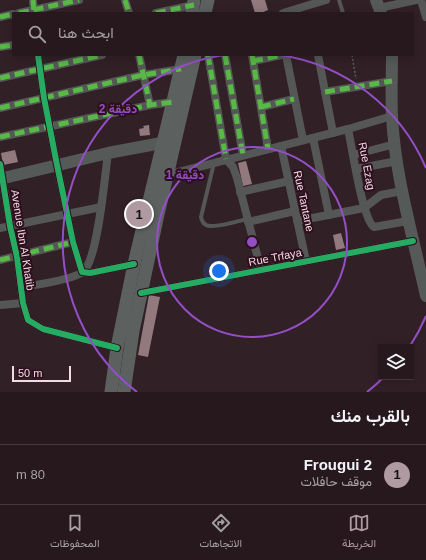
<!DOCTYPE html>
<html lang="ar">
<meta charset="utf-8">
<style>
body{margin:0;font-family:Helvetica,Vazirmatn,sans-serif;background:#32252a;color:#f1f3f6;direction:rtl}
.controls{position:absolute;right:12px;bottom:12px;display:grid;overflow:hidden;border-radius:0px;box-shadow:0 2px 10px #0003}
.controls button{width:36px;height:36px;display:grid;place-items:center;padding:0;border:0;border-bottom:1px solid #42373b;background:#26181d;color:#f1f3f6;font:20px sans-serif}
.scale{position:absolute;left:12px;bottom:10px;width:59px;box-sizing:border-box;padding-left:4px;border:2px solid #f2dbe3;border-top:0;font-size:11px;line-height:14px;white-space:nowrap;color:#f2dbe3;-webkit-text-stroke:3px #2e0f1d;paint-order:stroke}
.you{position:absolute;left:219px;top:271px;width:14px;height:14px;margin:-10px;border:3px solid #fff;border-radius:50%;background:#1a73e8;box-shadow:0 0 0 6px #1a73e833}
.badge{display:grid;place-items:center;width:26px;height:26px;border-radius:50%;background:#af9aa1;color:#111;font-size:13px;font-weight:700}
.pin{position:absolute;translate:-50% -50%;border:2px solid #fff;box-shadow:0 1px 4px #0006}
.list{margin:0;padding:0;list-style:none}
h2{display:flex;justify-content:space-between;align-items:center;height:52px;margin:0;padding:0 16px;font-size:17px}
h2 small{font-size:13px;font-weight:400;color:#a4a0a4}
.list li{display:grid;grid-template-columns:26px 1fr auto;gap:12px;align-items:center;box-sizing:border-box;height:60px;padding:0 16px;border-top:1px solid #42373b}
.list b{display:block;font-size:15px;white-space:nowrap}
.list p{margin:0;font-size:13px;white-space:nowrap;color:#a4a0a4}
.list em{font-size:13px;font-style:normal;color:#a4a0a4}
.icon{flex:none;width:22px;height:22px;fill:none;stroke:currentColor;stroke-width:2;stroke-linecap:round;stroke-linejoin:round}
.map{position:relative;flex:none;width:426px;height:392px;overflow:hidden;direction:ltr}
.search{position:absolute;background:#26181d;box-shadow:0 2px 10px #0003;left:12px;right:12px;top:12px;height:44px;display:flex;align-items:center;gap:10px;box-sizing:border-box;padding:0 14px;border-radius:0px;color:#a4a0a4;font-size:15px}
.sheet{height:112px;background:#26181d}
nav{display:flex;justify-content:space-around;align-items:center;box-sizing:border-box;height:56px;border-top:1px solid #42373b;background:#26181d;font-size:11px;color:#a4a0a4}
nav a{display:grid;justify-items:center;gap:2px}
nav .on{color:#af9aa1}
.map>svg:first-child{display:block}
.building{fill:#91797d}
.lines{fill:none;stroke-linecap:round;stroke-linejoin:round}
.path{stroke:#5e5c5d;stroke-width:1.5;stroke-dasharray:2 2;stroke-linecap:butt}
.lane{stroke:#555756;stroke-width:4}
.street{stroke:#555756;stroke-width:8}
.secondary{stroke:#555a58;stroke-width:12}
.primary{stroke:#5c615f;stroke-width:13}
.quiet{stroke:#58b947;stroke-width:5;stroke-dasharray:10 5;stroke-linecap:butt}
.cycleway-casing{stroke:#2e0f1d;stroke-width:8}
.cycleway{stroke:#26ab63;stroke-width:6}
.ring{fill:none;stroke:#934fc6;stroke-width:2}
.labels{text-anchor:middle;stroke-width:4;stroke-linejoin:round;paint-order:stroke}
.street-label{font-size:11px;fill:#f2dbe3;stroke:#2e0f1d}
.centre{fill:#934fc6;stroke:#2e0f1d;stroke-width:2}
.ring-label{font-size:12px;text-anchor:middle;font-weight:bold;fill:#934fc6;stroke:#2e0f1d;stroke-width:4;stroke-linejoin:round;paint-order:stroke}
</style>
<div class="map">
<svg width="426" height="392" viewBox="0 0 426 392">
<rect width="100%" height="100%" fill="#322027"/>
<g class="building">
<polygon points="251,0 265,0 268,10 261,13 255,13"/>
<polygon points="149,125 150,135 140,136 139,129 144,128 143,126"/>
<polygon points="15,150 18,162 3,165 1,153"/>
<polygon points="246,161 252,184 243,186 238,163"/>
<polygon points="341,233 345,248 336,250 333,235"/>
<polygon points="149,295 160,297 148,357 138,355"/>
</g>
<g class="lines">
<polyline class="path" points="352,55 356,79"/>
<g class="lane">
<polyline points="339,0 343,13"/>
<path d="M214 163 201 217C202 220 202 223 206 225 213 229 239 221 247 219"/>
</g>
<g class="street">
<polyline points="33,0 34,13"/>
<polyline points="125,0 129,13"/>
<polyline points="421,0 426,17"/>
<polyline points="379,8 416,0"/>
<polyline points="19,13 79,0"/>
<polyline points="156,13 194,5"/>
<polyline points="283,13 326,0"/>
<polyline points="0,17 13,14"/>
<polyline points="0,47 13,45"/>
<polyline points="38,55 44,98 57,165 73,242 82,272 90,273 134,264"/>
<polyline points="139,55 150,105"/>
<polyline points="208,55 226,159 233,167 237,178 261,270"/>
<polyline points="225,55 243,155"/>
<polyline points="252,55 268,149"/>
<polyline points="286,55 303,140"/>
<polyline points="318,55 333,133"/>
<polyline points="253,61 282,55"/>
<polyline points="0,78 102,55"/>
<polyline points="325,92 392,81"/>
<polyline points="261,107 294,99"/>
<polyline points="0,108 143,75 181,69"/>
<path d="M348 129C352 146 362 219 374 227L408 221"/>
<polyline points="0,137 150,105 173,102"/>
<polyline points="313,138 329,215"/>
<polyline points="281,146 306,261"/>
<polyline points="353,155 395,144"/>
<polyline points="0,164 10,226 17,257 23,303 28,320 43,329 117,348"/>
<polyline points="356,169 397,161"/>
<polyline points="167,175 348,129 392,116"/>
<polyline points="240,192 289,181"/>
<polyline points="297,221 364,208 381,195 402,191"/>
<polyline points="248,222 295,211"/>
<polyline points="0,228 101,207"/>
<polyline points="0,260 73,242"/>
<path d="M21 287C36 285 71 280 83 272 98 260 105 174 108 153"/>
<polyline points="141,293 413,241"/>
<polyline points="0,305 23,303"/>
</g>
<g class="secondary">
<polyline points="376,0 381,13"/>
<path d="M392 55C392 75 391 96 392 116 395 177 413 236 426 296"/>
<polyline points="0,179 108,153 172,141"/>
</g>
<g class="primary">
<polyline points="192,13 194,0"/>
<polyline points="205,13 208,0"/>
<polyline points="111,392 117,348 134,264 184,55"/>
<polyline points="124,392 133,331 157,219 195,55"/>
</g>
<g class="quiet">
<polyline points="33,0 34,13"/>
<polyline points="125,0 129,13"/>
<polyline points="19,13 79,0"/>
<polyline points="156,13 194,5"/>
<polyline points="0,17 13,14"/>
<polyline points="0,47 13,45"/>
<polyline points="139,55 150,105"/>
<polyline points="208,55 226,159"/>
<polyline points="225,55 243,155"/>
<polyline points="252,55 268,149"/>
<polyline points="253,61 282,55"/>
<polyline points="0,78 102,55"/>
<polyline points="325,92 392,81"/>
<polyline points="261,107 294,99"/>
<polyline points="0,108 143,75 181,69"/>
<polyline points="0,137 150,105 173,102"/>
<polyline points="0,260 73,242"/>
</g>
<g class="cycleway-casing">
<g id="cycleway">
<polyline points="38,55 44,98 57,165 73,242 82,272 90,273 134,264"/>
<polyline points="0,164 10,226 17,257 23,303 28,320 43,329 117,348"/>
<polyline points="141,293 413,241"/>
</g>
</g>
<use href="#cycleway" class="cycleway"/>
</g>
<g class="ring">
<circle cx="252" cy="242" r="95"/>
<path d="M426 316A189 189 0 0 1 410 346M383 378A189 189 0 0 1 367 392M137 392A189 189 0 0 1 224 55M280 55A189 189 0 0 1 426 168"/>
</g>
<g class="labels">
<g class="street-label">
<text transform="translate(367 166) rotate(79)" y="4">Rue Ezag</text>
<text transform="translate(304 201) rotate(78)" y="4">Rue Tantane</text>
<text transform="translate(23 240) rotate(81)" y="4">Avenue Ibn Al Khatib</text>
<text transform="translate(275 257) rotate(-11)" y="4">Rue Trfaya</text>
</g>
</g>
<circle cx="252" cy="242" r="6" class="centre"/>
<g class="ring-label">
<text x="118" y="113">2 دقيقة</text>
<text x="185" y="179">1 دقيقة</text>
</g>
</svg>
<div class="controls">
<button><svg class="icon" aria-label="layers" viewBox="0 0 24 24"><path d="M12 4l9 5-9 5-9-5zM3 14l9 5 9-5"/></svg></button>
</div>
<div class="scale">50 m</div>
<div class="you"></div>
<div class="pin badge" style="left:139px;top:214px">1</div>
<div class="search"><svg class="icon" aria-label="search" viewBox="0 0 24 24"><circle cx="10" cy="10" r="6"/><path d="M15 15l6 6"/></svg>ابحث هنا</div>
</div>
<section class="sheet">
<h2>بالقرب منك<small></small></h2>
<ul class="list">
<li><span class="badge">1</span><div><b>Frougui 2</b><p>موقف حافلات</p></div><em>80 m</em></li>
</ul>
</section>
<nav>
<a class="on"><svg class="icon" aria-label="map" viewBox="0 0 24 24"><path d="M3 6l6-2 6 2 6-2v14l-6 2-6-2-6 2zM9 4v14M15 6v14"/></svg>الخريطة</a>
<a><svg class="icon" aria-label="directions" viewBox="0 0 24 24"><path d="M12 3l9 9-9 9-9-9zM9 14v-3h6M13 9l2 2-2 2"/></svg>الاتجاهات</a>
<a><svg class="icon" aria-label="saved" viewBox="0 0 24 24"><path d="M7 4h10v16l-5-4-5 4z"/></svg>المحفوظات</a>
</nav>
